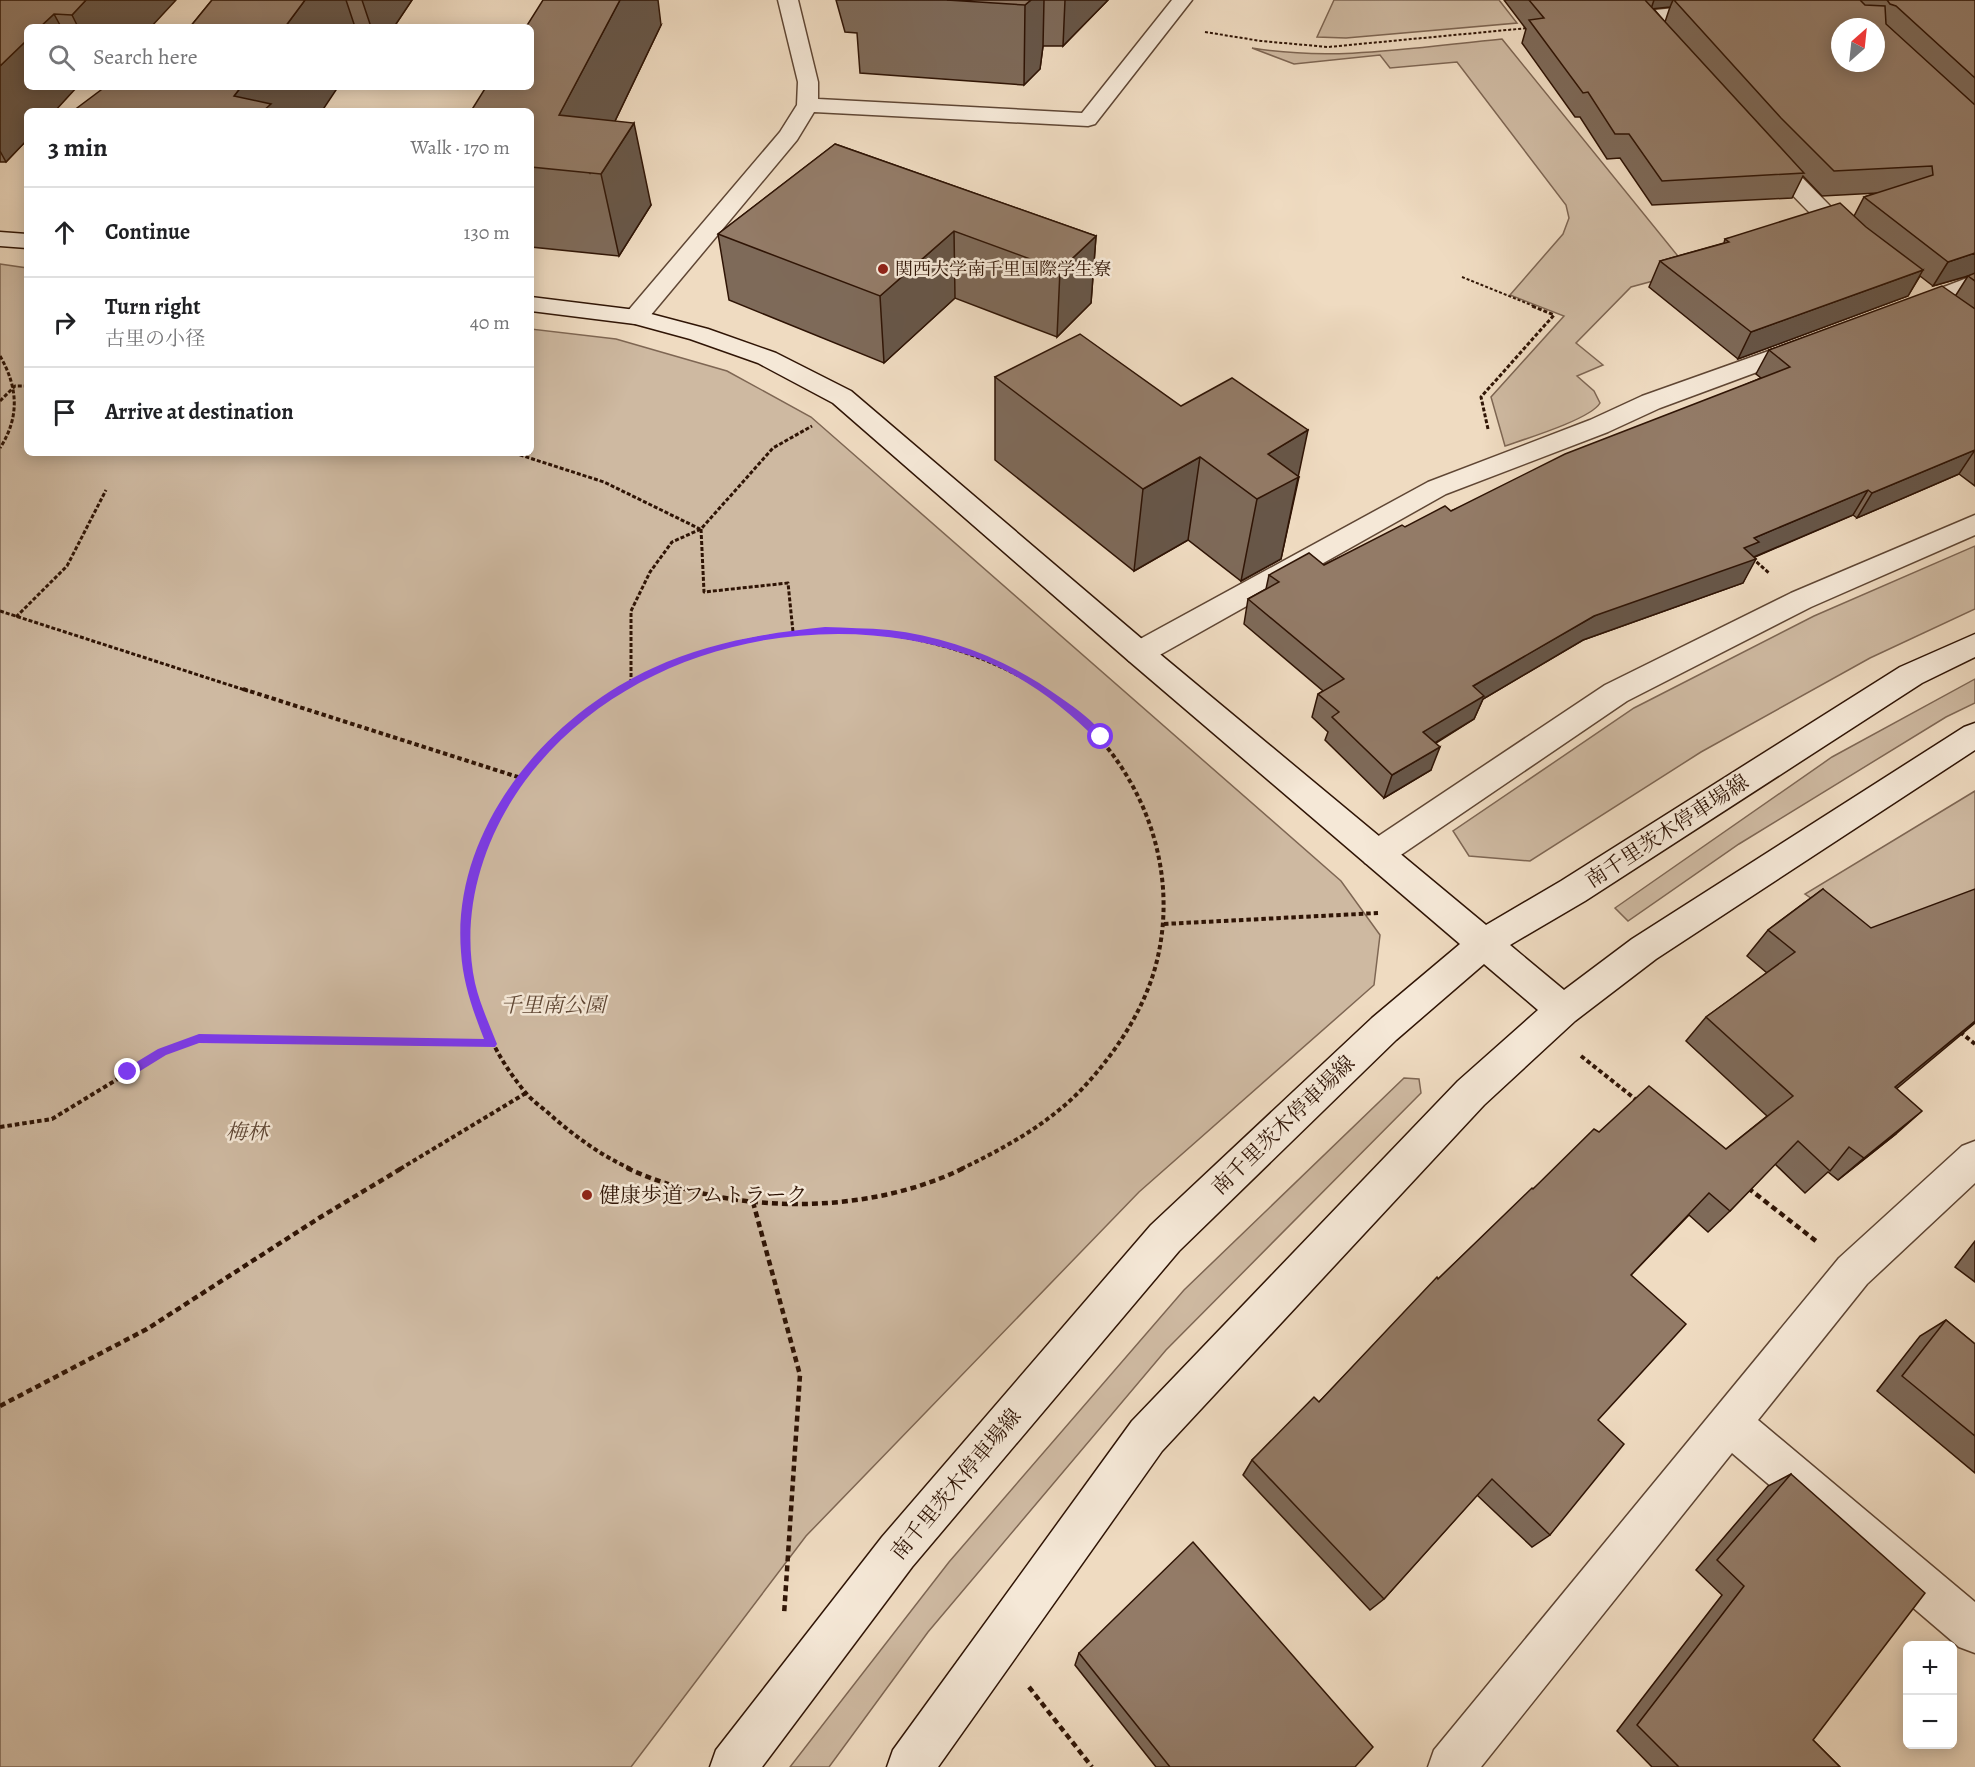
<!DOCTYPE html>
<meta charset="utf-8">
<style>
body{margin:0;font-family:Alegreya,"Noto Serif JP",serif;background:#f6f6f6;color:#202124}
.controls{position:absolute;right:18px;bottom:18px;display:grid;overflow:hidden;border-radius:9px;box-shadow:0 3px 15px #0003}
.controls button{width:54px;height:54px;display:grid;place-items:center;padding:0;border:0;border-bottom:2px solid #e0e0e0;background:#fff;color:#202124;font:30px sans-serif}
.compass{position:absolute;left:1831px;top:18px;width:54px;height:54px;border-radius:50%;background:#fff;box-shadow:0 3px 15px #0003;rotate:27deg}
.stop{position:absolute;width:18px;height:18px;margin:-14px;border:4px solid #7c3aed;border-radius:50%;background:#fff}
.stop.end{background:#7c3aed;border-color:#fff;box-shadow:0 2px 6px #0008}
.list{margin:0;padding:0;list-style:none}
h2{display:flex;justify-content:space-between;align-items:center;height:78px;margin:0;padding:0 24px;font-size:26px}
h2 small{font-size:20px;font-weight:400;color:#757577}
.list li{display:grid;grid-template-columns:39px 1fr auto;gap:18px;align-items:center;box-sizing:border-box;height:90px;padding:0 24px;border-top:2px solid #e0e0e0}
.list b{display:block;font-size:22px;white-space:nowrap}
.list p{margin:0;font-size:20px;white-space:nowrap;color:#757577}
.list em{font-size:20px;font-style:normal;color:#757577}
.icon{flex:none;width:33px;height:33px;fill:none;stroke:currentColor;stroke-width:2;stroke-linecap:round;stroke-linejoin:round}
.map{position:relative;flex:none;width:1975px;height:1767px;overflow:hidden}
.search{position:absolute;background:#fff;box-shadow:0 3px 15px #0003;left:24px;top:24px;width:510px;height:66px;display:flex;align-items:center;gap:15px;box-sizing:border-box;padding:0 21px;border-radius:9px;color:#757577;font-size:22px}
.panel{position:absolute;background:#fff;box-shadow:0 3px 15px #0003;left:24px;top:108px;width:510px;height:348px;border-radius:9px}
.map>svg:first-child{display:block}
.green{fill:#ceb9a1;stroke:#7e6653;stroke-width:1.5}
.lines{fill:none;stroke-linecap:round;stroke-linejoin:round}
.street-casing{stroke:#5f4634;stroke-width:3}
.secondary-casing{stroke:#2f1405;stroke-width:3}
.path-far3{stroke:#2f1405;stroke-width:2;stroke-dasharray:3 2;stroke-linecap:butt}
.path-far2{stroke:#2f1405;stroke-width:3;stroke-dasharray:4 2;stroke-linecap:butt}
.path-far1{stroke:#2f1405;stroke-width:4;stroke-dasharray:4.5 3;stroke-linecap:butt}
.path{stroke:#2f1405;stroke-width:4.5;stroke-dasharray:6 4;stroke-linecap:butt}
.street{fill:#f5e8d7;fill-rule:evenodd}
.secondary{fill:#f5e8d7;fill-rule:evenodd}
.wall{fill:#7e6a59;stroke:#2f1405;stroke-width:1.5;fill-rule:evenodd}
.shaded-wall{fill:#675648;stroke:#2f1405;stroke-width:1.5}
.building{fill:#937b67;stroke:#2f1405;stroke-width:1.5;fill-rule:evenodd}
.route{fill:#7c3aed}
.poi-dot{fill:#8f2418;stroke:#f5e8d7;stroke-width:2}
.labels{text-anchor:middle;stroke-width:5;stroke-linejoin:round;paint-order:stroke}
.far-poi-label{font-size:18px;fill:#2f1405;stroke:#f5e8d7;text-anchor:start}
.street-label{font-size:21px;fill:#2f1405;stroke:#f5e8d7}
.park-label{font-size:21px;font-style:italic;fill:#5f4634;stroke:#f5e8d7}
.poi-label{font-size:21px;fill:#2f1405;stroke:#f5e8d7;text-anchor:start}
</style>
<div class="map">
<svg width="1975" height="1767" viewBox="0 0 1975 1767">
<rect width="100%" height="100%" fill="#efdbc1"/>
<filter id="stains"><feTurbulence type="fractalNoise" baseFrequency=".00333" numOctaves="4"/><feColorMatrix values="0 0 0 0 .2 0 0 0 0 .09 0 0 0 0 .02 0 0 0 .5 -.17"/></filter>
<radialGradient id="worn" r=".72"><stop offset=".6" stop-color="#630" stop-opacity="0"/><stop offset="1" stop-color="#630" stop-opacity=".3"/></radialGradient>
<g class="green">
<polygon points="1334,0 1499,0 1517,23 1346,38 1317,37"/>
<path d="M1502 39 1690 271 1631 287 1576 343 1603 365 1577 376 1594 391 1600 403C1591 419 1525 439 1505 446L1491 397 1564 316 1510 295 1563 234 1569 218 1566 205 1457 62 1390 68 1380 55 1294 64 1252 48C1334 62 1419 47 1502 39Z"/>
<polygon points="0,264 27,268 27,453 531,453 531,329 616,339 727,371 811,417 1341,881 1380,935 1374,985 1139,1192 806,1536 631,1767 0,1767"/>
<polygon points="1975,546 1975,609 1870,658 1701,752 1530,861 1469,856 1453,831 1634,708 1814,616"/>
<polygon points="1975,679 1975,703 1946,717 1739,844 1628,921 1615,908 1832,757"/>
<polygon points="1975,791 1975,896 1861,932 1805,894"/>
<polygon points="1404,1078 1419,1079 1421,1093 1166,1350 928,1632 829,1767 790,1767 949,1562 1184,1290"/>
</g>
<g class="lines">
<g class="street-casing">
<g id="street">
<polygon points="778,0 798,0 818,82 818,99 1082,113 1172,0 1192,0 1095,124 1088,126 814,112 797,140 645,322 636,324 627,322 624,317 627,312 780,132 797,105 798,82"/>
<polygon points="1713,4 1720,6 1723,10 1720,14 1646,23 1639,21 1636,17 1639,13 1646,11"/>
<path d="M1766 148 1774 149 1835 211 1863 233 1866 238 1863 243C1858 244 1854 245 1849 243 1826 235 1778 178 1758 159L1755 154 1758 149Z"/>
<polygon points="1975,275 1975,290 1910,315 1902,313 1898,308 1902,303"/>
<polygon points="1805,338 1814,341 1817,346 1814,351 1660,408 1608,432 1446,494 1149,661 1139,664 1129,661 1124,653 1129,645 1428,482 1590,420 1642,396"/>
<polygon points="1975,515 1975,535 1811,607 1627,701 1389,863 1377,867 1365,863 1361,854 1365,845 1605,685 1791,593"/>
<polygon points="1975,1141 1975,1183 1867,1284 1758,1420 1975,1602 1975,1653 1959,1647 1732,1453 1481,1767 1428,1767 1434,1750 1839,1258 1962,1146"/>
</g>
</g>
<g class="secondary-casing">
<g id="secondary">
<polygon points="0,232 27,234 27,248 0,246"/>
<polygon points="531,297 636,310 708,329 776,353 851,391 1149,645 1486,925 1561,881 1900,667 1975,634 1975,657 1922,683 1585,901 1510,945 1564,990 1632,939 1964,727 1975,723 1975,750 1656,959 1575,1021 1484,1105 1162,1451 938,1767 887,1767 893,1750 1132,1421 1458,1081 1538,1010 1484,964 1396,1040 1179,1251 912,1567 762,1767 710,1767 716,1750 882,1537 1151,1225 1372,1018 1460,944 1129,661 833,403 758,363 690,339 635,324 531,311"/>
</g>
</g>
<g class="path-far3">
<polyline points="1205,32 1261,41 1328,47 1528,28"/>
<polyline points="1462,277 1536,307"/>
</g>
<g class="path-far2">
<path d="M0 356C18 387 20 417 0 448"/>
<polyline points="0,401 15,386 27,386"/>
<polyline points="1488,429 1481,397 1554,315 1532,306"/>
<polyline points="514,453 604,482 700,529"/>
<polyline points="701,529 704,592 788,583 793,632"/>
<polyline points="1752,558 1769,573"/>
<polyline points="0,611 248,691"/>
<polyline points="16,617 67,566 106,490"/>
<polyline points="631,683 631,611 650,572 672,542 701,529 773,448 812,426"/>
<path d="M618 691C747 613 917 610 1045 691"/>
</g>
<g class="path-far1">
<polyline points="243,689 521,778"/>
<path d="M621 689C478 775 411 953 525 1092 533 1102 546 1110 555 1119 579 1139 602 1156 631 1169"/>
<polyline points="1164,924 1378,913"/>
<polyline points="1960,1032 1975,1044"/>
<polyline points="1581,1056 1639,1102"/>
<polyline points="0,1127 52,1119 162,1052 199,1039 492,1044"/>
<polyline points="400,1169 526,1093"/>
<path d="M961 1169C1005 1148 1048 1124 1082 1089 1112 1057 1138 1019 1152 978 1188 868 1137 749 1042 689"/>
</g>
<g class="path">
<path d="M627 1168C728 1215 864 1217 964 1168"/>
<polyline points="1748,1188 1816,1241"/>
<polyline points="753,1202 800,1375 784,1615"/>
<polyline points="0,1406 147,1329 319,1218 402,1168"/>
<polyline points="1029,1687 1092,1767"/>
</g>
<use href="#street" class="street"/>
<use href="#secondary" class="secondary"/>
</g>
<g class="wall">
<polygon points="0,0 151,27 27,27 27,140 6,162 0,162"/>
<polygon points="212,0 412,0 394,27 190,27"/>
<polygon points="836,0 1108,0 1063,46 1043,46 1040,69 1024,85 860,73 857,33 845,32"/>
<path d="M1504 0H1975V486L1959 474 1857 518 1853 515 1755 557 1743 583 1583 640 1483 699 1474 719 1436 743 1431 770 1384 798 1325 740 1328 732 1312 717 1318 694 1323 691 1244 624 1248 599 1266 589 1269 575 1324 565 1405 527 1451 511 1761 378 1756 374 1769 350 1956 295 1968 276 1933 286 1920 276 1908 296 1738 359 1649 287 1660 261 1724 243 1725 239 1854 216 1864 197 1878 193 1822 196 1803 176 1792 198 1652 205 1620 158 1607 159 1580 117H1575L1522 43 1526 29ZM1670 7 1665 22 1653 8Z"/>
<polygon points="661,25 615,121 651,205 619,256 531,247 531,111"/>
<polygon points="835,144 1096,236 1091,303 1057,337 955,298 884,363 729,300 718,234"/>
<polygon points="995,377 1181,406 1298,477 1299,477 1281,559 1241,581 1188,540 1134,571 995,460"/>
<polygon points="1823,889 1897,1088 1896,1134 1838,1180 1828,1172 1805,1193 1775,1164 1730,1211 1708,1232 1689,1215 1631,1275 1598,1420 1550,1535 1532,1547 1477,1495 1384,1599 1370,1610 1243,1475 1252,1460 1319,1402 1438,1279 1533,1189 1599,1132 1726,1149 1767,1116 1686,1041 1706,1017 1767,973 1747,956 1768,930"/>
<polygon points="1975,1241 1975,1282 1955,1267"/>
<polygon points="1946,1320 1975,1344 1975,1473 1877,1391 1920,1336"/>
<polygon points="1791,1474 1813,1740 1840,1767 1652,1767 1617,1731 1722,1595 1696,1570 1768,1486"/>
<polygon points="1079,1653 1355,1767 1156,1767 1075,1665"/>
</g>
<g class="shaded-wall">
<polygon points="86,0 176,0 151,27 78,27 72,15"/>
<polygon points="305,0 346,0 355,27 285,27"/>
<polygon points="362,0 412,0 394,27 371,27"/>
<polygon points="620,0 658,0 661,25 590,173 559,115"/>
<polygon points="1031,0 1044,0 1043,46 1040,69 1024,85 1025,5"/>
<polygon points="1065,0 1108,0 1063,46"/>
<polygon points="1654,0 1673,0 1670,7 1651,9"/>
<polygon points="54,14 61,27 40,27"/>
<polygon points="27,40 27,87 77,87 55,111 27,111 27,140 6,162 0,151 0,66"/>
<polygon points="241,87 338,87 322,111 240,111 234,96"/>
<polygon points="634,123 651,205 619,256 601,174"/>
<polygon points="954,231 955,298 884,363 880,296"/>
<polygon points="1096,236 1091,303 1057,337 1060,270"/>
<polygon points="1975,253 1975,274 1933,286 1948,262"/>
<polygon points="1923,270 1908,296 1738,359 1751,332"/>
<polygon points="1308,430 1281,559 1241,581 1257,499 1268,454"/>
<polygon points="1975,450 1959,474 1857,518 1872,493"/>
<polygon points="1200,457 1188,540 1134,571 1143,489"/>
<polygon points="1868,490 1853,515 1749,559 1756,559 1743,583 1583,640 1483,699 1474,719 1415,755 1423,732 1473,686 1594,616 1744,548 1754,538"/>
<polygon points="1440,747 1431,770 1384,798 1392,775"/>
<polygon points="1975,1021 1975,1023 1870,1111 1895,1087"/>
<polygon points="1922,1111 1896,1134 1838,1180 1864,1158"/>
</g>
<g class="building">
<polygon points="0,0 86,0 72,15 54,14 40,27 27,27 27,40 0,66"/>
<polygon points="212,0 305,0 285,27 190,27"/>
<polygon points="543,0 620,0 559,115 634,123 601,174 531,167 531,111 471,111 486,87 531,87 531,27 526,27"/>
<polygon points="947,0 1031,0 1025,5"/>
<polygon points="1529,0 1645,0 1804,173 1662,181 1629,134 1615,134 1588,92 1583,93 1529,20 1544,18"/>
<path d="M1674 0H1860L1865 5 1885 6 1886 24 1975 105V253L1948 262 1864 197 1933 175 1932 166 1834 171 1781 118ZM1840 27H1876V63H1840Z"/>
<polygon points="1887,0 1975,0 1975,78 1896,6 1890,4"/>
<polygon points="105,87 241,87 234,96 271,104 263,111 73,111"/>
<polygon points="835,144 1096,236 1060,270 954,231 880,296 718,234"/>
<polygon points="1840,203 1866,227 1923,270 1751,332 1660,261 1729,242 1725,239"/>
<polygon points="1975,273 1975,281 1968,276"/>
<polygon points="1942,286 1975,309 1975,450 1872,493 1868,490 1754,538 1759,542 1744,548 1756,559 1594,616 1473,686 1484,696 1423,732 1440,747 1392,775 1332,717 1339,712 1318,694 1344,679 1248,599 1279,582 1269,575 1309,553 1324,565 1402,525 1405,527 1445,506 1451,511 1565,454 1790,367 1769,350"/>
<polygon points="1080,334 1181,406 1232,378 1308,430 1268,454 1299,477 1257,499 1200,457 1143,489 995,377"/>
<polygon points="1823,889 1871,928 1975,889 1975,1021 1895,1087 1922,1111 1864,1158 1849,1147 1830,1171 1798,1141 1730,1211 1709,1193 1631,1275 1686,1324 1598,1420 1624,1444 1550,1535 1492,1479 1384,1599 1252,1460 1314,1397 1319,1402 1437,1277 1438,1279 1532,1188 1533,1189 1594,1129 1599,1132 1649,1086 1726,1149 1793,1096 1706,1017 1795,952 1768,930"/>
<polygon points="1946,1320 1975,1344 1975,1436 1902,1376"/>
<polygon points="1791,1474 1925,1593 1813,1740 1840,1767 1679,1767 1637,1725 1744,1586 1717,1560"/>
<polygon points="1193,1542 1373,1747 1355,1767 1170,1767 1079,1653"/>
</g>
<path class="route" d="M825 627C846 628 868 628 889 630 951 637 1011 661 1061 698 1077 709 1094 721 1105 737L1104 740H1097C1063 705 1021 674 975 657 820 602 625 646 525 781 483 838 460 912 475 983 480 1004 489 1024 497 1044L495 1047 199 1043 166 1055 132 1076H125V1069L158 1049 199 1034 484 1039C473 1011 463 983 461 952 451 829 547 716 653 668 708 643 765 633 825 627Z"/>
<g class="poi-dot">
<circle cx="883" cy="269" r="6"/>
<circle cx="587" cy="1195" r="6"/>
</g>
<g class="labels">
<g class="far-poi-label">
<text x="895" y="275">関西大学南千里国際学生寮</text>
</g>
<g class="street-label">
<text transform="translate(1667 831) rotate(-33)" y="7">南千里茨木停車場線</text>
<text transform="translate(1283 1125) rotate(-44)" y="7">南千里茨木停車場線</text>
<text transform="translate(956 1484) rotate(-50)" y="7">南千里茨木停車場線</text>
</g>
<g class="park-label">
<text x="553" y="1012">千里南公園</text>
<text x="247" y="1139">梅林</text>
</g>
<g class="poi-label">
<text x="599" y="1202">健康歩道フムトラーク</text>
</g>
</g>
<rect width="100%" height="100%" filter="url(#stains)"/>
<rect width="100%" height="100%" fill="url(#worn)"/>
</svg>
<div class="controls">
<button>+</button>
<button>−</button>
</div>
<svg class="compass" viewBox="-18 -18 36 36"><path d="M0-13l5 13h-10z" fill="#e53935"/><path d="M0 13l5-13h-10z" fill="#757577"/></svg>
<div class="stop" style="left:1101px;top:737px"></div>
<div class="stop end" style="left:128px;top:1072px"></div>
<div class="search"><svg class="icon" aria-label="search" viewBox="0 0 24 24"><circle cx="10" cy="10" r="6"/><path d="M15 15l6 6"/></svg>Search here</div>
<section class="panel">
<h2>3 min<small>Walk · 170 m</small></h2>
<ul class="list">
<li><svg class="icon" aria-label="ahead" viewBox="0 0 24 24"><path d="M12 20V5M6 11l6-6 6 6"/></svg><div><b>Continue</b></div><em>130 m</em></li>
<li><svg class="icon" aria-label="right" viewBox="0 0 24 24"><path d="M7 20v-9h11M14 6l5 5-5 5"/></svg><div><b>Turn right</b><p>古里の小径</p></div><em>40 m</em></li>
<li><svg class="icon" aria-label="arrive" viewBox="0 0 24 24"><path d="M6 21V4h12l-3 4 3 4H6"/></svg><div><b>Arrive at destination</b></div></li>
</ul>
</section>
</div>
